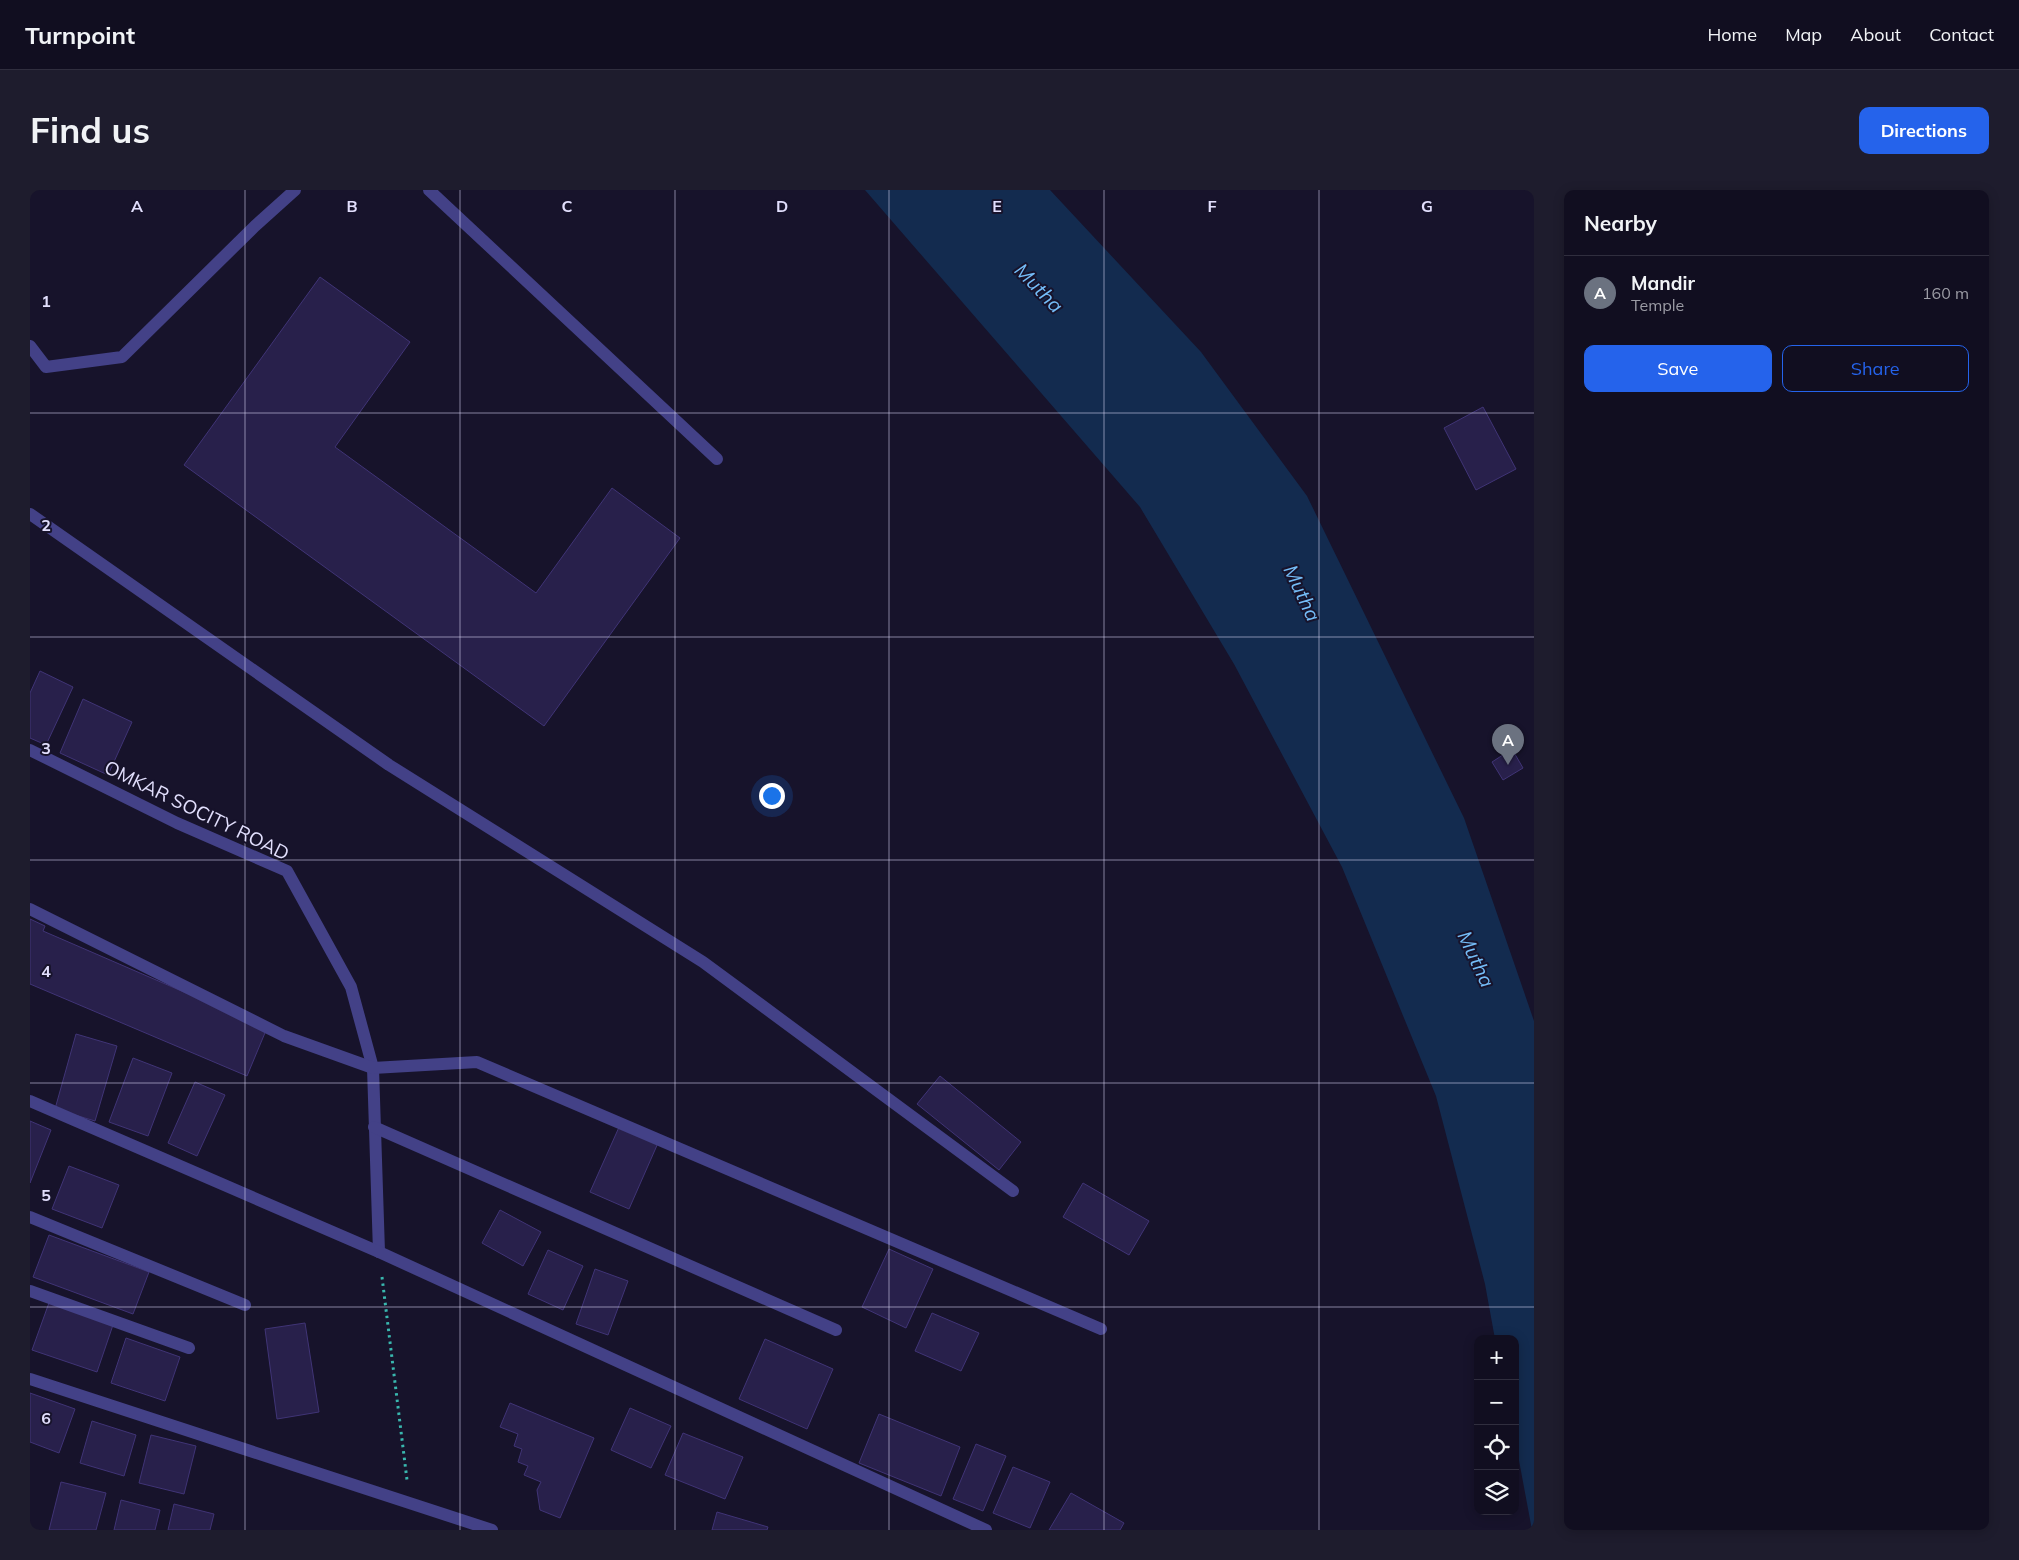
<!DOCTYPE html>
<meta charset="utf-8">
<style>
body{margin:0;font-family:Mulish,sans-serif;background:#1e1c2d;color:#f1f3f6}
.controls{position:absolute;right:15px;bottom:15px;display:grid;overflow:hidden;border-radius:10px;box-shadow:0 2px 12px #0003}
.controls button{width:45px;height:45px;display:grid;place-items:center;padding:0;border:0;border-bottom:1px solid #302e3e;background:#110e20;color:#f1f3f6;font:25px sans-serif}
.you{position:absolute;left:741px;top:605px;width:18px;height:18px;margin:-12px;border:4px solid #fff;border-radius:50%;background:#1a73e8;box-shadow:0 0 0 8px #1a73e833}
.badge{display:grid;place-items:center;width:32px;height:32px;border-radius:50%;background:#2563eb;color:#fff;font-size:16px;font-weight:700}
.pin{position:absolute;translate:-50% -41px;filter:drop-shadow(0 1px 2px #0008)}
.pin::after{content:'';position:absolute;top:26px;width:18px;height:15px;background:inherit;clip-path:polygon(0 0,100% 0,50% 100%)}
.list{margin:0;padding:0;list-style:none}
h2{display:flex;justify-content:space-between;align-items:center;height:65px;margin:0;padding:0 20px;font-size:21px}
h2 small{font-size:16px;font-weight:400;color:#9c9ca5}
.list li{display:grid;grid-template-columns:32px 1fr auto;gap:15px;align-items:center;box-sizing:border-box;height:75px;padding:0 20px;border-top:1px solid #302e3e}
.list b{display:block;font-size:19px;white-space:nowrap}
.list p{margin:0;font-size:16px;white-space:nowrap;color:#9c9ca5}
.list em{font-size:16px;font-style:normal;color:#9c9ca5}
.actions{display:flex;gap:10px;padding:15px 20px}
.actions a{flex:1;padding:11px 0;border:1px solid #2563eb;border-radius:10px;text-align:center;font-size:18px;color:#2563eb}
.actions .main{background:#2563eb;color:#fff}
.icon{flex:none;width:28px;height:28px;fill:none;stroke:currentColor;stroke-width:2;stroke-linecap:round;stroke-linejoin:round}
.map{position:relative;flex:none;width:1504px;height:1340px;overflow:hidden;border-radius:10px}
header{display:flex;align-items:center;gap:30px;box-sizing:border-box;height:70px;padding:0 25px;background:#110e20;border-bottom:1px solid #302e3e}
header strong{font-size:24px}
nav{display:flex;gap:28px;margin-inline-start:auto;font-size:18px}
.intro{display:flex;align-items:center;justify-content:space-between;box-sizing:border-box;height:120px;padding:0 30px}
h1{margin:0;font-size:35px}
.button{padding:12px 22px;border-radius:10px;background:#2563eb;color:#fff;font-size:18px;font-weight:700}
main{display:flex;gap:30px;padding:0 30px}
aside{flex:1;background:#110e20;border-radius:10px;box-shadow:0 2px 12px #0003}
.map>svg:first-child{display:block}
.water{fill:#132b4f}
.building{fill:#28204b;stroke:#403476}
.lines{fill:none;stroke-linecap:round;stroke-linejoin:round}
.path{stroke:#39b7ae;stroke-width:3;stroke-dasharray:2.5 4;stroke-linecap:butt}
.street{stroke:#434187;stroke-width:12}
.grid{fill:none;stroke:#e2dffd;stroke-width:1;stroke-opacity:0.55}
.labels{text-anchor:middle;stroke-width:4;stroke-linejoin:round;paint-order:stroke}
.street-label{font-size:19px;fill:#e2dffd;stroke:#17132b}
.water-label{font-size:20px;font-style:italic;fill:#74bcf7;stroke:#17132b}
.grid-label{font-size:16px;text-anchor:middle;font-weight:bold;fill:#e2dffd;stroke:#17132b;stroke-width:4;stroke-linejoin:round;paint-order:stroke}
</style>
<header>
<strong>Turnpoint</strong>
<nav><a>Home</a><a>Map</a><a>About</a><a>Contact</a></nav>
</header>
<div class="intro"><h1>Find us</h1><a class="button">Directions</a></div>
<main>
<div class="map">
<svg width="1504" height="1340" viewBox="0 0 1504 1340">
<rect width="100%" height="100%" fill="#17132b"/>
<polygon class="water" points="835,0 1020,0 1171,162 1277,306 1434,628 1504,831 1504,1340 1502,1340 1485,1249 1485,1149 1465,1149 1455,1094 1406,906 1312,677 1204,474 1110,317"/>
<g class="building">
<polygon points="290,87 380,152 305,257 506,403 582,298 650,348 514,536 154,275"/>
<polygon points="1453,217 1486,279 1446,300 1414,238"/>
<polygon points="10,481 43,497 16,555 0,548 0,503"/>
<polygon points="53,509 102,532 78,585 30,563"/>
<polygon points="1482,559 1493,578 1473,590 1462,572"/>
<polygon points="0,729 15,736 13,741 237,838 217,886 0,794"/>
<polygon points="46,844 87,856 65,931 25,919"/>
<polygon points="103,868 142,883 118,946 79,932"/>
<polygon points="910,886 991,952 969,980 887,914"/>
<polygon points="165,892 195,905 167,966 138,953"/>
<polygon points="0,931 21,940 0,993"/>
<polygon points="590,935 628,953 599,1019 560,1002"/>
<polygon points="39,976 89,995 72,1038 22,1019"/>
<polygon points="1053,993 1119,1031 1099,1065 1033,1027"/>
<polygon points="470,1020 511,1042 493,1076 452,1053"/>
<polygon points="19,1045 119,1082 103,1124 3,1087"/>
<polygon points="859,1059 903,1079 876,1138 832,1117"/>
<polygon points="518,1060 553,1076 533,1120 498,1104"/>
<polygon points="565,1079 598,1091 578,1145 546,1134"/>
<polygon points="20,1110 84,1132 67,1182 2,1160"/>
<polygon points="902,1123 949,1143 931,1181 885,1161"/>
<polygon points="275,1133 289,1222 247,1229 235,1139"/>
<polygon points="96,1148 150,1167 135,1211 81,1193"/>
<polygon points="735,1149 803,1179 777,1239 709,1209"/>
<polygon points="0,1203 45,1219 29,1263 0,1252"/>
<polygon points="480,1213 564,1248 530,1328 510,1320 507,1300 511,1292 494,1285 498,1276 488,1272 492,1259 484,1256 488,1244 470,1237"/>
<polygon points="600,1218 641,1236 621,1278 581,1260"/>
<polygon points="849,1224 930,1257 911,1306 829,1273"/>
<polygon points="62,1231 106,1245 94,1286 50,1273"/>
<polygon points="653,1243 713,1267 695,1309 635,1285"/>
<polygon points="121,1245 166,1256 154,1304 109,1293"/>
<polygon points="946,1254 976,1266 953,1321 923,1309"/>
<polygon points="983,1277 1020,1292 1000,1338 963,1323"/>
<polygon points="31,1292 76,1303 66,1340 19,1340"/>
<polygon points="1041,1303 1094,1333 1090,1340 1019,1340"/>
<polygon points="91,1310 130,1320 125,1340 84,1340"/>
<polygon points="144,1314 184,1324 180,1340 138,1340"/>
<polygon points="687,1322 738,1337 737,1340 682,1340"/>
</g>
<g class="lines">
<polyline class="path" points="352,1087 377,1290"/>
<g class="street">
<polyline points="399,0 687,269"/>
<polyline points="0,156 16,177 92,167 225,36 265,0"/>
<polyline points="0,324 359,575 673,772 983,1001"/>
<polyline points="0,560 147,633 257,681 321,797 343,878 349,1062"/>
<polyline points="0,719 254,846 343,878 447,872 1071,1139"/>
<polyline points="0,911 349,1062 956,1340"/>
<polyline points="344,937 806,1140"/>
<polyline points="0,1027 215,1115"/>
<polyline points="0,1101 159,1158"/>
<polyline points="0,1189 462,1340"/>
</g>
</g>
<path class="grid" d="M215 0V1340M430 0V1340M645 0V1340M859 0V1340M1074 0V1340M1289 0V1340M0 223H1504M0 447H1504M0 670H1504M0 893H1504M0 1117H1504"/>
<g class="labels">
<g class="street-label">
<text transform="translate(167 620) rotate(26)" y="7">OMKAR SOCITY ROAD</text>
</g>
<g class="water-label">
<text transform="translate(1009 98) rotate(46)" y="7">Mutha</text>
<text transform="translate(1272 403) rotate(65)" y="7">Mutha</text>
<text transform="translate(1446 769) rotate(65)" y="7">Mutha</text>
</g>
</g>
<g class="grid-label">
<text x="107" y="22">A</text>
<text x="322" y="22">B</text>
<text x="537" y="22">C</text>
<text x="752" y="22">D</text>
<text x="967" y="22">E</text>
<text x="1182" y="22">F</text>
<text x="1397" y="22">G</text>
<text x="16" y="117">1</text>
<text x="16" y="341">2</text>
<text x="16" y="564">3</text>
<text x="16" y="787">4</text>
<text x="16" y="1011">5</text>
<text x="16" y="1234">6</text>
</g>
</svg>
<div class="controls">
<button>+</button>
<button>−</button>
<button><svg class="icon" aria-label="locate" viewBox="0 0 24 24"><circle cx="12" cy="12" r="6"/><path d="M12 2v4M12 18v4M2 12h4M18 12h4"/></svg></button>
<button><svg class="icon" aria-label="layers" viewBox="0 0 24 24"><path d="M12 4l9 5-9 5-9-5zM3 14l9 5 9-5"/></svg></button>
</div>
<div class="you"></div>
<div class="pin badge" style="left:1478px;top:575px;background:#6b7280">A</div>
</div>
<aside>
<h2>Nearby<small></small></h2>
<ul class="list">
<li><span class="badge" style="background:#6b7280">A</span><div><b>Mandir</b><p>Temple</p></div><em>160 m</em></li>
</ul>
<div class="actions"><a class="main">Save</a><a>Share</a></div>
</aside>
</main>
